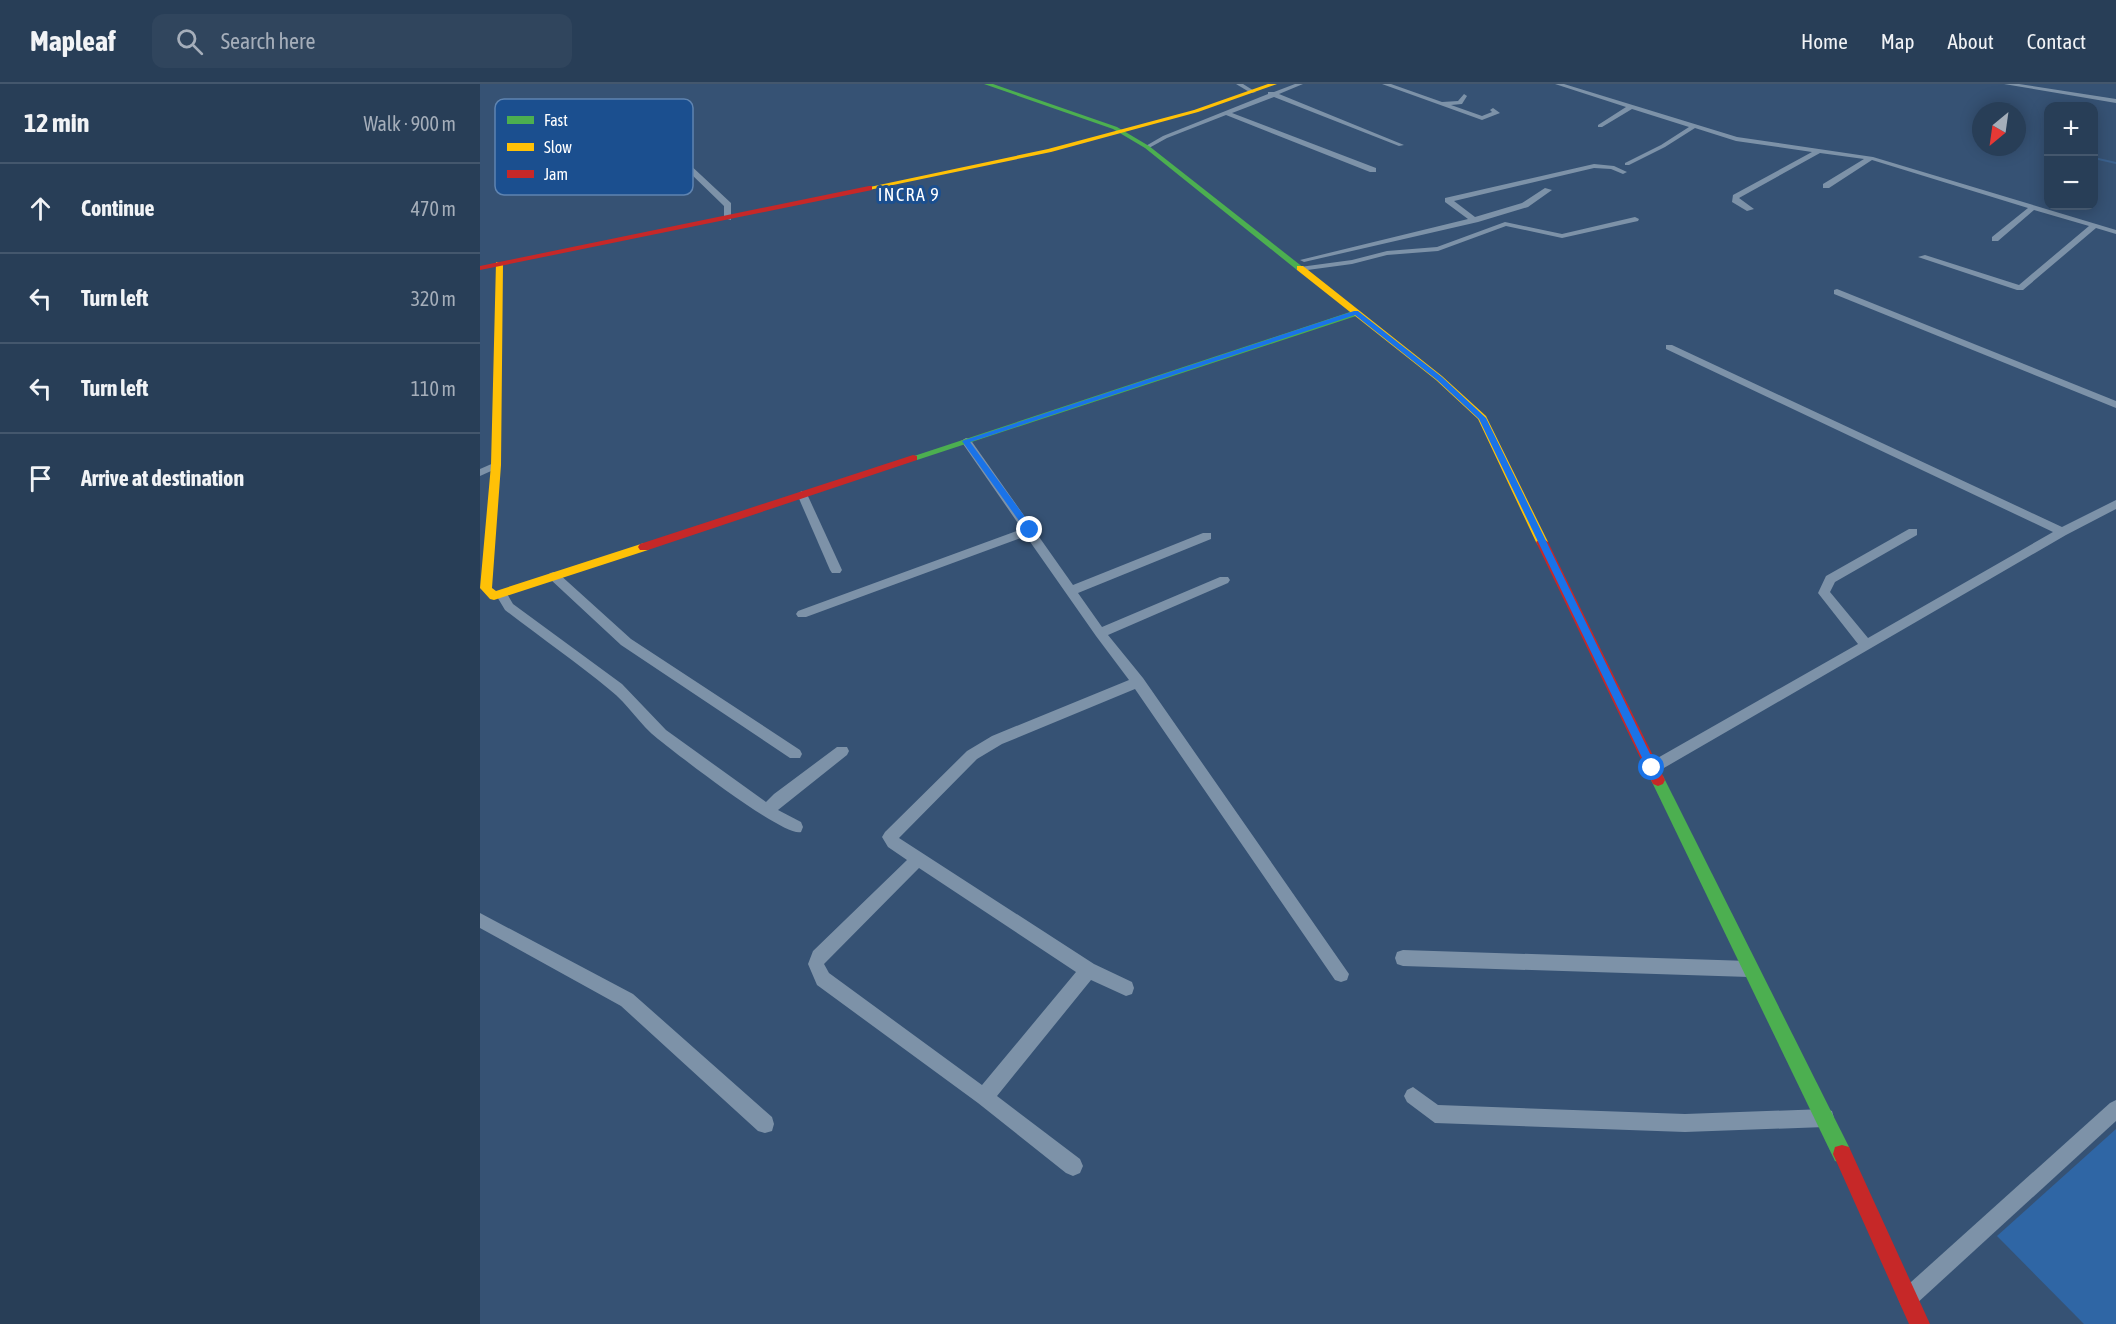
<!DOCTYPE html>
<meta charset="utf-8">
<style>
body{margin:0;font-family:"Asap Condensed",sans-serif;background:#30455d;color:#f1f3f6}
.controls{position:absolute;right:18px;top:18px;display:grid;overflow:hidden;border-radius:12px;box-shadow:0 3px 15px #0003}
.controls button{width:54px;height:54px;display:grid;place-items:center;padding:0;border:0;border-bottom:2px solid #44576d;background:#283e57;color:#f1f3f6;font:30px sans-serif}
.compass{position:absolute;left:1492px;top:18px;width:54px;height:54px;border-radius:50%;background:#283e57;box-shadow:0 3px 15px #0003;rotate:209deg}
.stop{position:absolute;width:18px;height:18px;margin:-14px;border:4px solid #1a73e8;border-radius:50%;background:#fff}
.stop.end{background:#1a73e8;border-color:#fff;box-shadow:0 2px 6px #0008}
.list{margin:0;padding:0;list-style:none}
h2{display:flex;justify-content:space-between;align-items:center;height:78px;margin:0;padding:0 24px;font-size:26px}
h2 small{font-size:20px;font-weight:400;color:#a5aeba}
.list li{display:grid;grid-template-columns:39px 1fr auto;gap:18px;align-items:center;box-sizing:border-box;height:90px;padding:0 24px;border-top:2px solid #44576d}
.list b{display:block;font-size:22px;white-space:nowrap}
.list em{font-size:20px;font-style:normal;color:#a5aeba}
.icon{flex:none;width:33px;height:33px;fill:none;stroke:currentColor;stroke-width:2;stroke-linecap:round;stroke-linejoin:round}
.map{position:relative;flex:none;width:1636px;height:1240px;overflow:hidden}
header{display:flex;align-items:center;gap:36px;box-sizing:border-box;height:84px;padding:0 30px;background:#283e57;border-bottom:2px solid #44576d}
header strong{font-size:28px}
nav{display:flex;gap:33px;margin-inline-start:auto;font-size:21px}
.search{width:420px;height:54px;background:#30455d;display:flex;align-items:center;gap:15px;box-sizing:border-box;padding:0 21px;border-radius:12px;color:#a5aeba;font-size:22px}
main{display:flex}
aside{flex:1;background:#283e57}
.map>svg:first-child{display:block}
.green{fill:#2f66a5}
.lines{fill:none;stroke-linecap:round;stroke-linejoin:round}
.stream{stroke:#3b618d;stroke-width:2}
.street{fill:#7d92a8;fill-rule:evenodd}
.fast{fill:#4caf50;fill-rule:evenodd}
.slow{fill:#ffc107;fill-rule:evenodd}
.jam{fill:#c62828;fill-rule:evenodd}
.route{fill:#1a73e8}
.labels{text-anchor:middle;stroke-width:6;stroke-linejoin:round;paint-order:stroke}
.far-neighbourhood-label{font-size:18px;letter-spacing:1.5px;fill:#fff;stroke:#1b4f8f}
.key{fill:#1b4f8f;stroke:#5f84b1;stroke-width:1.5}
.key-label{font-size:16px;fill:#fff}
</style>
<header>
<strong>Mapleaf</strong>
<div class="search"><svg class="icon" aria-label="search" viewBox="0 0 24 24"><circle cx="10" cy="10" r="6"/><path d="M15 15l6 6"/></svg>Search here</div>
<nav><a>Home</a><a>Map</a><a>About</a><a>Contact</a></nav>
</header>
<main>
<aside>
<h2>12 min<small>Walk · 900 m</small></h2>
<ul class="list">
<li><svg class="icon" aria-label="ahead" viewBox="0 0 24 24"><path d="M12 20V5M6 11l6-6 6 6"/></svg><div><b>Continue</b></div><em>470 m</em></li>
<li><svg class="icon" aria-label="left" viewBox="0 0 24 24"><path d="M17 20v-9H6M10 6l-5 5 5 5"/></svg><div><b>Turn left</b></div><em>320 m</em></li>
<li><svg class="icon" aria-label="left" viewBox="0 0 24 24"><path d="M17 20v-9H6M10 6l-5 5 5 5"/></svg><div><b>Turn left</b></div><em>110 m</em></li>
<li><svg class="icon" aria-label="arrive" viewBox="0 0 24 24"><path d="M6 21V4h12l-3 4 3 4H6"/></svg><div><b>Arrive at destination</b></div></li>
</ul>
</aside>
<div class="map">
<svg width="1636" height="1240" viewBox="0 0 1636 1240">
<rect width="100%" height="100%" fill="#365274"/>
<polygon class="green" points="1636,1045 1636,1240 1604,1240 1517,1152"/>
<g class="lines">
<polyline class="stream" points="1614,74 1636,79"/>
<g class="street">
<polygon points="756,0 763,0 776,8 771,9"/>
<polygon points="815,0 823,0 799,10 924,61 919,62 794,13 752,29 896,84 896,88 890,88 746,31 687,54 669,64 664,63 683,52 788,10 788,8 794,8"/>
<polygon points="902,0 911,0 962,18 978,17 984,10 987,12 982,20 971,21 1002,32 1012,28 1010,26 1013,24 1020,29 1002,36"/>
<polygon points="1075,0 1084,0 1257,53 1393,73 1636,146 1636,150 1616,144 1543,206 1537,206 1438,173 1445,171 1539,201 1609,142 1554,126 1518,157 1512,157 1512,153 1548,124 1392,76 1349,104 1343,104 1343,100 1384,75 1340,69 1259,114 1274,125 1267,127 1252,118 1253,111 1332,68 1256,57 1215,44 1185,63 1149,81 1145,81 1145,79 1181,61 1209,43 1152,25 1122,43 1118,43 1118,41 1146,23"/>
<polygon points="1524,0 1539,0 1636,15 1636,19"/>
<polygon points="150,17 154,17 170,29 172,40 178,51 251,119 251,136 244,134 244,122 173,53 166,40 165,31 150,19"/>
<polygon points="1114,80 1134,82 1147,88 1143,90 1131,85 1114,84 974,117 995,133 1042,119 1065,104 1072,106 1048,123 998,138 824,178 820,176 988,135 965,118 965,114"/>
<polygon points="1155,133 1159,135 1158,137 1082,154 1026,142 958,167 907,171 872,180 820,187 816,185 820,183 872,176 907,167 957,163 1025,138 1082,150"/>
<polygon points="1357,205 1636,317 1636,324 1354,210 1354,206"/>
<polygon points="1186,261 1192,261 1582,443 1636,416 1636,425 1586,451 1177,688 1172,690 1167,688 1165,684 1167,680 1378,560 1338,509 1346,492 1429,445 1437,445 1437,451 1355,498 1350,508 1388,554 1573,448 1186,265"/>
<path d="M486 354 490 355 593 501 723 449H731V455L598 509 622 543 740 493H748L750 496 748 499 628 551 663 594 869 890 867 896 861 898 855 896 655 605 522 660 497 675 419 754 614 880 652 898 654 904 652 910 646 912 611 896 517 1012 600 1075 603 1082 600 1089 593 1092 586 1089 498 1019 337 901 328 880 333 867 427 776 408 763 402 753 405 748 487 667 512 652 649 596 616 552 546 452 326 533H318L316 530 318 527 542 445 481 357ZM439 784 596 888 502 1001 349 889 344 880Z"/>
<polygon points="16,378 20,379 20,383 0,392 0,385"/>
<polygon points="322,407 327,410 362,486 360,489 352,489 350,486 317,410"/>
<polygon points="74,488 78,489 151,555 320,666 322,670 320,674 310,674 141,561 70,495 68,492 70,489"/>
<path d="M22 507 26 508 33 520 142 600 186 646 286 718 294 710 357 663H367L369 667 367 671 298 726 321 738 323 743 321 748C304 754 197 670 178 655 160 641 148 620 130 606 96 578 60 553 25 526L16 511Z"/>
<polygon points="0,829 153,910 292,1033 294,1040 292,1047 285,1049 278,1047 141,922 0,844"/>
<polygon points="923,866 1269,877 1275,879 1277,885 1275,891 1269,893 923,882 917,880 915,874 917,868"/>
<polygon points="933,1003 958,1021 1205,1030 1345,1025 1352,1027 1354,1034 1352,1041 1345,1043 1205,1048 955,1039 927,1018 924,1012 927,1006"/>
<polygon points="1636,1016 1636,1037 1435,1221 1428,1224 1421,1221 1418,1214 1421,1207 1630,1019"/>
</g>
<g class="fast">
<polygon points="504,0 513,0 637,43 669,62 824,184 817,186 665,64 633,45"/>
<polygon points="876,226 879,227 879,231 437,376 429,376 428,374"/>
<polygon points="1178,690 1183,692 1369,1063 1371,1070 1369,1077 1362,1079 1355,1077 1171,696 1173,692"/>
</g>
<g class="slow">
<polygon points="788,0 797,0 718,28 571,68 389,106 385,104 568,65 714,26"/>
<polygon points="16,178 23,180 21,381 12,504 16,507 164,459 170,463 168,466 14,516 10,515 0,504 11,381"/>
<polygon points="817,182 823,182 962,292 1006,332 1068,458 1066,461 1058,461 1056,458 998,335 956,296 817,186"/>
</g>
<g class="jam">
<polygon points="389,102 392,102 392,106 0,186 0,182"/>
<polygon points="433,371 437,372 437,376 168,466 160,466 158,463 160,460"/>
<polygon points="1062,454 1068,458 1185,696 1183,700 1178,702 1173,700 1171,696 1056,458"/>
<polygon points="1362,1061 1369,1063 1450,1240 1429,1240 1353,1070 1355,1063"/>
</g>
</g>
<polygon class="route" points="874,227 878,227 962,293 1006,334 1177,684 1176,687 1168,687 1167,684 999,335 957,296 875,231 490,358 553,444 553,448 547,448 482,357"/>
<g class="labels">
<g class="far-neighbourhood-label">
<text x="429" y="117">INCRA 9</text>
</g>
</g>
<rect x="15" y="15" width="198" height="96" rx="9" class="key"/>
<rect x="27" y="32" width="27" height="8" fill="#4caf50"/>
<rect x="27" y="59" width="27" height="8" fill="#ffc107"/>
<rect x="27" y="86" width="27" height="8" fill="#c62828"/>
<g class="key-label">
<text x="64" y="42">Fast</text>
<text x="64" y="69">Slow</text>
<text x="64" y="96">Jam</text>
</g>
</svg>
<div class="controls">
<button>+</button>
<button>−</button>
</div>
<svg class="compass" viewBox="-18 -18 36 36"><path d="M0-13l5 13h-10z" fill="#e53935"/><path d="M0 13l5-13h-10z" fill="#a5aeba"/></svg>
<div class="stop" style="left:1172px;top:684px"></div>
<div class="stop end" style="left:550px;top:446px"></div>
</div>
</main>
